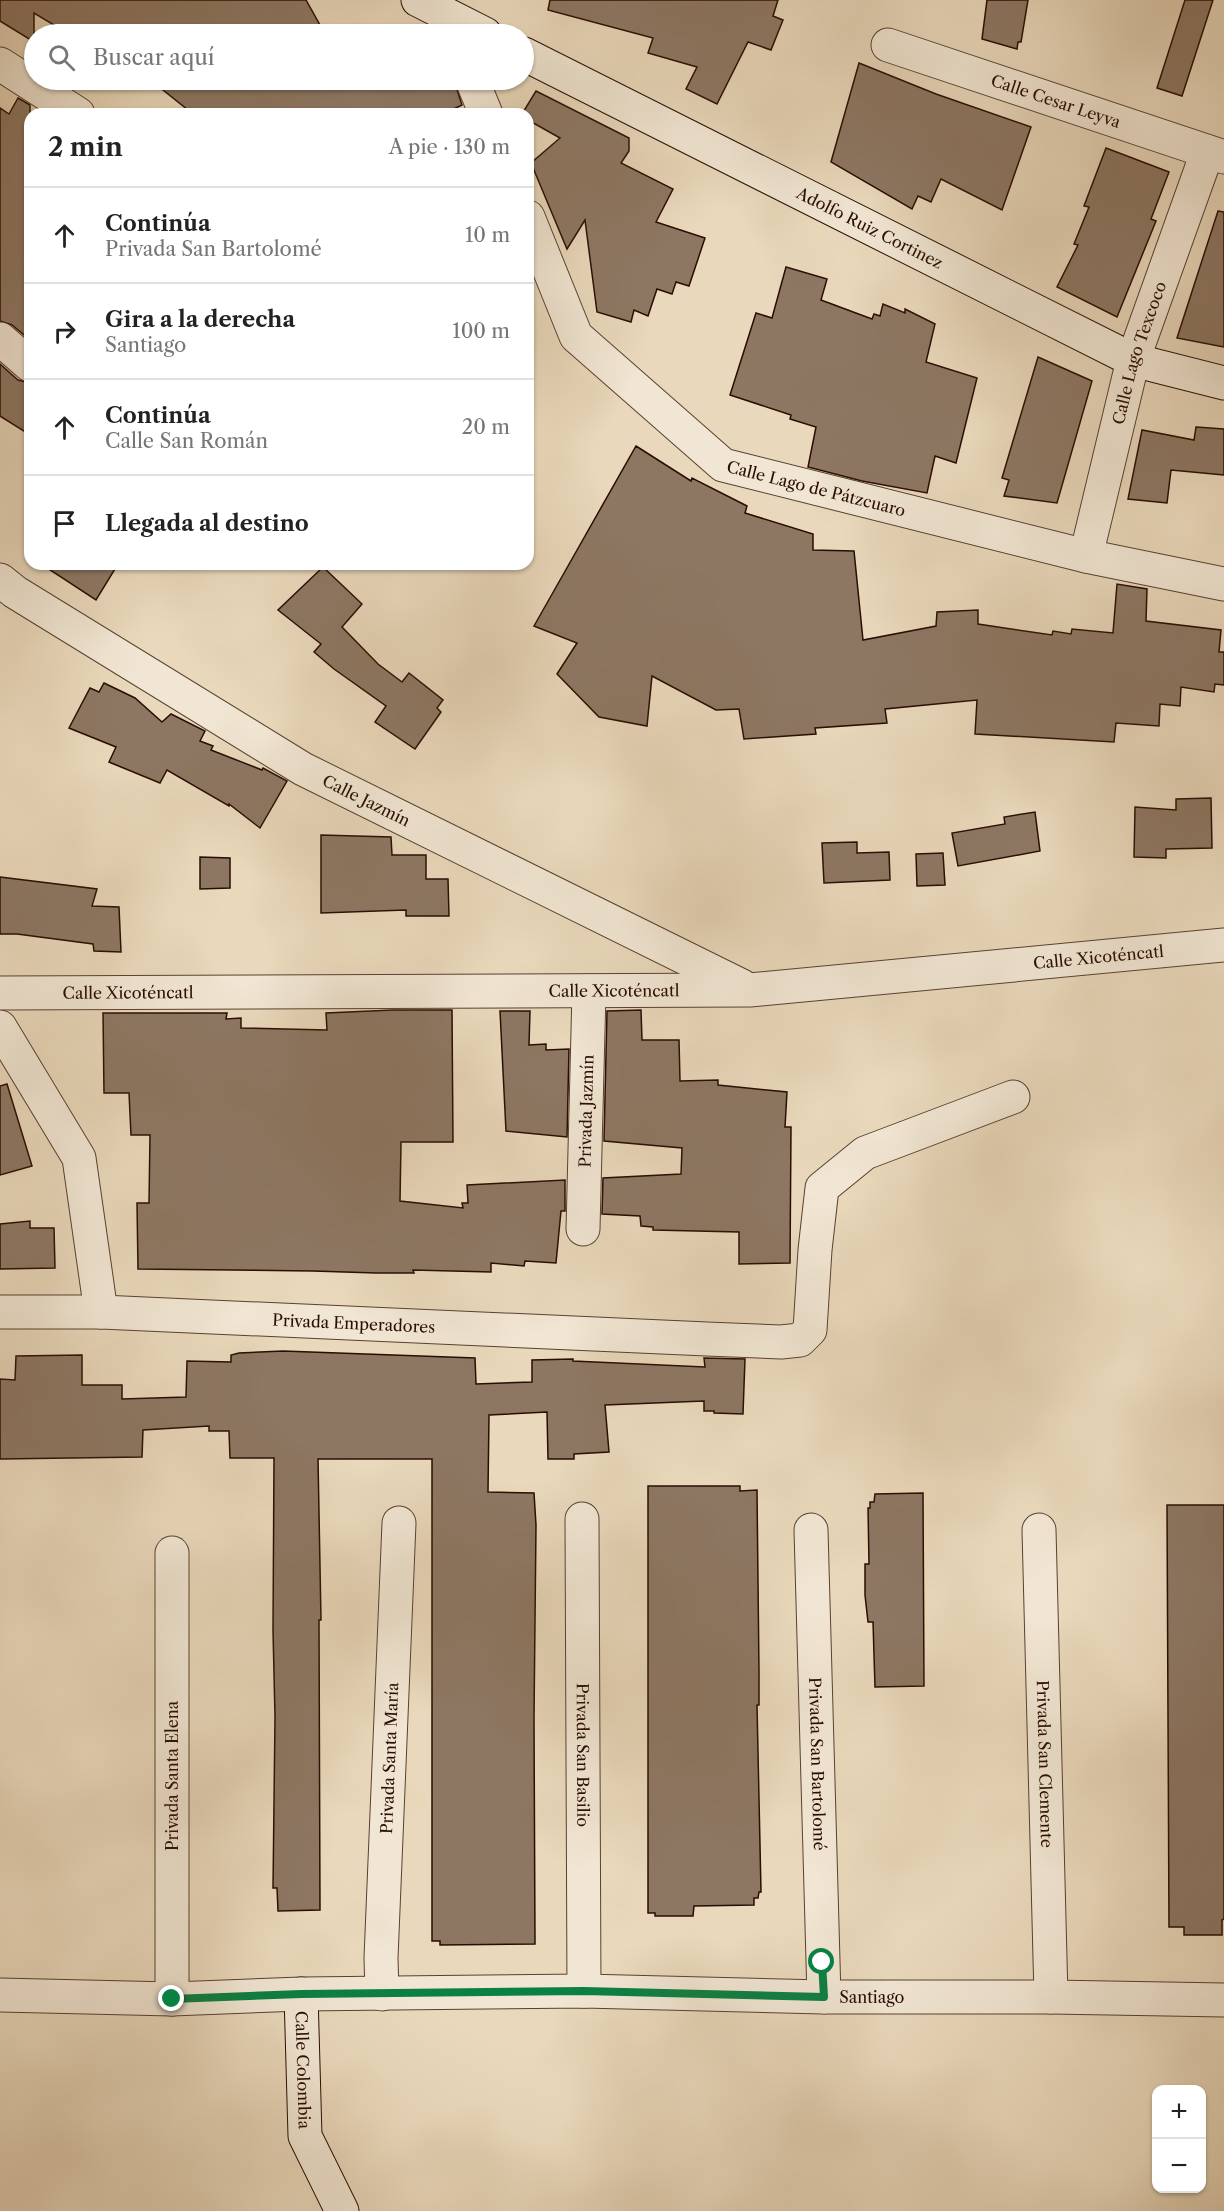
<!DOCTYPE html>
<html lang="es">
<meta charset="utf-8">
<style>
body{margin:0;font-family:"Libre Caslon Text",serif;background:#f6f6f6;color:#222}
.controls{position:absolute;right:18px;bottom:18px;display:grid;overflow:hidden;border-radius:12px;box-shadow:0 2px 4px #0004}
.controls button{width:54px;height:54px;display:grid;place-items:center;padding:0;border:0;border-bottom:2px solid #e0e0e0;background:#fff;color:#222;font:30px sans-serif}
.stop{position:absolute;width:18px;height:18px;margin:-14px;border:4px solid #0b8043;border-radius:50%;background:#fff}
.stop.end{background:#0b8043;border-color:#fff;box-shadow:0 2px 6px #0008}
.list{margin:0;padding:0;list-style:none}
h2{display:flex;justify-content:space-between;align-items:center;height:78px;margin:0;padding:0 24px;font-size:26px}
h2 small{font-size:20px;font-weight:400;color:#767676}
.list li{display:grid;grid-template-columns:39px 1fr auto;gap:18px;align-items:center;box-sizing:border-box;height:96px;padding:0 24px;border-top:2px solid #e0e0e0}
.list b{display:block;font-size:22px;white-space:nowrap}
.list p{margin:0;font-size:20px;white-space:nowrap;color:#767676}
.list em{font-size:20px;font-style:normal;color:#767676}
.icon{flex:none;width:33px;height:33px;fill:none;stroke:currentColor;stroke-width:2;stroke-linecap:round;stroke-linejoin:round}
.map{position:relative;flex:none;width:1224px;height:2211px;overflow:hidden}
.search{position:absolute;background:#fff;box-shadow:0 2px 4px #0004;left:24px;top:24px;width:510px;height:66px;display:flex;align-items:center;gap:15px;box-sizing:border-box;padding:0 21px;border-radius:33px;color:#767676;font-size:22px}
.panel{position:absolute;background:#fff;box-shadow:0 2px 4px #0004;left:24px;top:108px;width:510px;height:462px;border-radius:18px}
.map>svg:first-child{display:block}
.building{fill:#8d7763;stroke:#290d03;stroke-width:1.5}
.lines{fill:none;stroke-linecap:round;stroke-linejoin:round}
.street-casing{stroke:#594031;stroke-width:35}
.secondary-casing{stroke:#290d03;stroke-width:35}
.street{stroke:#f1e6d3;stroke-width:33}
.secondary{stroke:#f1e6d3;stroke-width:33}
.route{stroke:#0b8043;stroke-width:8}
.labels{text-anchor:middle;stroke-width:4.5;stroke-linejoin:round;paint-order:stroke}
.street-label{font-size:16px;fill:#290d03;stroke:#f1e6d3}
</style>
<div class="map">
<svg width="1224" height="2211" viewBox="0 0 1224 2211">
<rect width="100%" height="100%" fill="#e9d8bb"/>
<filter id="stains"><feTurbulence type="fractalNoise" baseFrequency=".00333" numOctaves="4"/><feColorMatrix values="0 0 0 0 .2 0 0 0 0 .09 0 0 0 0 .02 0 0 0 .5 -.17"/></filter>
<radialGradient id="worn" r=".72"><stop offset=".6" stop-color="#630" stop-opacity="0"/><stop offset="1" stop-color="#630" stop-opacity=".3"/></radialGradient>
<g class="building">
<polygon points="0,0 306,0 325,34 69,34 34,13 34,42 0,21"/>
<polygon points="550,0 778,0 773,16 783,20 771,50 748,42 717,104 686,89 697,67 648,53 653,38 548,10"/>
<polygon points="987,0 1028,0 1021,42 1018,42 1017,49 982,39"/>
<polygon points="1185,0 1213,0 1182,96 1157,88"/>
<polygon points="859,63 936,94 1031,127 1002,210 941,179 931,202 918,196 912,209 831,162"/>
<polygon points="155,80 454,80 462,105 443,114 193,114 153,82"/>
<polygon points="536,91 629,138 629,151 621,163 673,189 656,222 705,238 689,286 676,282 672,294 657,289 648,316 634,310 631,322 597,312 585,220 567,249 531,163 560,138 528,120 528,114 522,114"/>
<polygon points="18,98 30,105 30,340 12,325 0,321 0,108 9,114"/>
<polygon points="1106,148 1169,172 1151,219 1156,221 1117,317 1057,287 1078,245 1074,244 1089,207 1084,206"/>
<polygon points="1218,211 1224,212 1224,347 1177,338"/>
<polygon points="786,267 827,279 821,300 872,319 874,314 880,316 883,304 905,313 905,309 935,324 926,362 977,378 956,463 935,456 927,493 862,481 808,467 816,427 790,419 791,415 730,395 756,313 772,318"/>
<polygon points="1038,357 1092,381 1057,503 1004,496 1009,480 1002,478"/>
<polygon points="0,364 18,380 30,383 30,435 0,416"/>
<polygon points="1196,427 1224,429 1224,475 1171,470 1167,503 1128,499 1142,430 1194,440"/>
<polygon points="636,446 691,481 692,478 747,506 745,513 813,534 813,550 854,551 863,640 936,626 937,612 978,610 978,624 1052,635 1053,631 1071,634 1072,629 1113,633 1117,584 1147,589 1146,621 1221,630 1219,652 1224,652 1224,685 1215,684 1214,692 1181,687 1180,706 1160,704 1159,726 1116,723 1114,742 975,734 977,700 885,709 887,723 815,728 816,734 744,739 739,709 716,710 652,676 647,726 599,717 557,674 577,643 534,626"/>
<polygon points="41,564 118,564 96,600"/>
<polygon points="323,567 362,604 342,627 378,664 402,682 409,673 443,700 437,708 441,712 415,749 375,722 386,706 334,669 314,652 321,644 278,610"/>
<polygon points="104,683 135,698 162,722 171,714 205,731 200,741 213,746 211,750 262,770 263,768 287,781 260,828 229,804 229,806 167,770 160,783 109,762 116,747 69,728 90,688 99,692"/>
<polygon points="1211,798 1212,848 1166,849 1166,858 1134,857 1135,807 1176,810 1176,799"/>
<polygon points="1035,812 1040,851 958,866 952,833 1005,824 1004,817"/>
<polygon points="321,835 391,837 392,855 426,855 426,879 448,879 449,916 406,916 406,910 321,913"/>
<polygon points="857,842 857,853 889,852 890,880 824,883 822,843"/>
<polygon points="943,853 945,885 917,886 916,854"/>
<polygon points="200,857 230,858 230,888 200,889"/>
<polygon points="0,877 97,889 92,906 119,907 121,952 94,951 93,944 17,934 0,934"/>
<polygon points="393,1010 452,1010 453,1142 401,1142 400,1201 463,1208 462,1203 468,1203 467,1185 565,1180 565,1211 561,1211 556,1263 525,1261 524,1266 491,1263 491,1272 413,1270 414,1273 376,1273 313,1271 138,1269 137,1203 149,1203 150,1135 131,1135 129,1093 104,1093 103,1013 227,1013 226,1019 241,1018 241,1028 327,1030 326,1013"/>
<polygon points="641,1010 642,1040 679,1040 680,1081 718,1080 718,1085 787,1092 785,1127 791,1127 790,1263 739,1264 739,1232 653,1230 653,1227 641,1226 640,1216 602,1214 603,1178 681,1174 682,1148 604,1141 607,1011"/>
<polygon points="500,1011 530,1011 529,1045 546,1044 546,1050 569,1049 567,1137 506,1131"/>
<polygon points="7,1084 32,1166 0,1175 0,1086"/>
<polygon points="30,1221 30,1228 54,1228 55,1268 0,1269 0,1224"/>
<polygon points="283,1351 475,1358 476,1384 532,1382 532,1360 573,1359 573,1361 705,1367 704,1358 745,1359 743,1414 714,1413 714,1411 704,1411 704,1401 605,1405 609,1452 574,1454 574,1459 548,1459 547,1412 489,1415 488,1492 534,1493 536,1525 534,1718 535,1944 440,1945 440,1941 432,1941 432,1459 318,1459 321,1620 319,1620 320,1910 278,1911 277,1888 273,1888 275,1717 273,1630 274,1458 230,1458 229,1431 209,1431 209,1426 143,1430 142,1457 0,1459 0,1379 15,1380 16,1356 82,1355 82,1385 122,1385 122,1399 186,1397 187,1361 231,1362 231,1355 239,1353"/>
<polygon points="648,1486 740,1486 740,1491 757,1490 759,1672 759,1705 757,1705 761,1892 759,1892 758,1898 754,1898 754,1905 694,1906 693,1916 655,1916 655,1913 648,1913"/>
<polygon points="923,1493 924,1686 875,1687 873,1622 868,1622 865,1595 865,1564 869,1564 868,1508 870,1508 870,1502 874,1502 875,1494"/>
<polygon points="1167,1505 1224,1505 1224,1919 1222,1920 1222,1935 1184,1935 1184,1927 1169,1927"/>
</g>
<g class="lines">
<g class="street-casing">
<g id="street">
<path id="s1" d="M888 45 1224 157"/>
<polyline points="0,64 78,114"/>
<polyline points="472,80 486,114"/>
<path id="s2" d="M528 217 576 336 723 465 1086 556 1224 584"/>
<polyline points="0,339 30,365"/>
<path id="s3" d="M1086 556 1133 360 1207 153"/>
<path id="s4" d="M0 580 15 592 303 769 742 986"/>
<path id="s5" d="M0 993 750 990 1224 945"/>
<polyline points="0,1027 79,1158 101,1312"/>
<path id="s6" d="M583 1229 589 991"/>
<path id="s7" d="M0 1312H101L707 1339 781 1342 800 1340 810 1330 815 1250 822 1188 865 1153 1013 1097"/>
<path id="s8" d="M582 1519 584 1991"/>
<path id="s9" d="M811 1530 824 1997"/>
<path id="s10" d="M1039 1530 1051 1997"/>
<polyline points="172,1553 172,1999"/>
<path id="s11" d="M382 1994 381 1958 399 1523"/>
<path id="s12" d="M0 1995 172 1999 301 1994 584 1991 824 1997H1051L1224 2000"/>
</g>
</g>
<g class="secondary-casing">
<g id="secondary">
<polyline points="418,0 485,34"/>
<path id="s13" d="M524 54 1133 360 1224 383"/>
<path id="s14" d="M301 1994 305 2136 342 2211"/>
</g>
</g>
<use href="#street" class="street"/>
<use href="#secondary" class="secondary"/>
</g>
<g class="lines">
<polyline class="route" points="172,1999 301,1994 584,1991 824,1997 822,1962"/>
</g>
<g class="labels">
<g class="street-label">
<text dy="6" stroke="none"><textPath href="#s1" startOffset="177">Calle Cesar Leyva</textPath></text>
<text dy="6" stroke="none"><textPath href="#s13" startOffset="387">Adolfo Ruiz Cortinez</textPath></text>
<text dy="6" stroke="none"><textPath href="#s3" startOffset="210">Calle Lago Texcoco</textPath></text>
<text dy="6" stroke="none"><textPath href="#s2" startOffset="420">Calle Lago de Pátzcuaro</textPath></text>
<text dy="6" stroke="none"><textPath href="#s4" startOffset="428">Calle Jazmín</textPath></text>
<text dy="6" stroke="none"><textPath href="#s5" startOffset="1100">Calle Xicoténcatl</textPath></text>
<text dy="6" stroke="none"><textPath href="#s5" startOffset="614">Calle Xicoténcatl</textPath></text>
<text dy="6" stroke="none"><textPath href="#s5" startOffset="128">Calle Xicoténcatl</textPath></text>
<text dy="6" stroke="none"><textPath href="#s6" startOffset="118">Privada Jazmín</textPath></text>
<text dy="6" stroke="none"><textPath href="#s7" startOffset="354">Privada Emperadores</textPath></text>
<text dy="6" stroke="none"><textPath href="#s8" startOffset="236">Privada San Basilio</textPath></text>
<text dy="6" stroke="none"><textPath href="#s11" startOffset="236">Privada Santa María</textPath></text>
<text dy="6" stroke="none"><textPath href="#s9" startOffset="234">Privada San Bartolomé</textPath></text>
<text dy="6" stroke="none"><textPath href="#s10" startOffset="234">Privada San Clemente</textPath></text>
<text transform="translate(172 1776) rotate(-90)" y="6">Privada Santa Elena</text>
<text dy="6" stroke="none"><textPath href="#s12" startOffset="872">Santiago</textPath></text>
<text dy="6" stroke="none"><textPath href="#s14" startOffset="76">Calle Colombia</textPath></text>
</g>
</g>
<rect width="100%" height="100%" filter="url(#stains)"/>
<rect width="100%" height="100%" fill="url(#worn)"/>
</svg>
<div class="controls">
<button>+</button>
<button>−</button>
</div>
<div class="stop" style="left:822px;top:1962px"></div>
<div class="stop end" style="left:172px;top:1999px"></div>
<div class="search"><svg class="icon" aria-label="search" viewBox="0 0 24 24"><circle cx="10" cy="10" r="6"/><path d="M15 15l6 6"/></svg>Buscar aquí</div>
<section class="panel">
<h2>2 min<small>A pie · 130 m</small></h2>
<ul class="list">
<li><svg class="icon" aria-label="ahead" viewBox="0 0 24 24"><path d="M12 20V5M6 11l6-6 6 6"/></svg><div><b>Continúa</b><p>Privada San Bartolomé</p></div><em>10 m</em></li>
<li><svg class="icon" aria-label="right" viewBox="0 0 24 24"><path d="M7 20v-9h11M14 6l5 5-5 5"/></svg><div><b>Gira a la derecha</b><p>Santiago</p></div><em>100 m</em></li>
<li><svg class="icon" aria-label="ahead" viewBox="0 0 24 24"><path d="M12 20V5M6 11l6-6 6 6"/></svg><div><b>Continúa</b><p>Calle San Román</p></div><em>20 m</em></li>
<li><svg class="icon" aria-label="arrive" viewBox="0 0 24 24"><path d="M6 21V4h12l-3 4 3 4H6"/></svg><div><b>Llegada al destino</b></div></li>
</ul>
</section>
</div>
